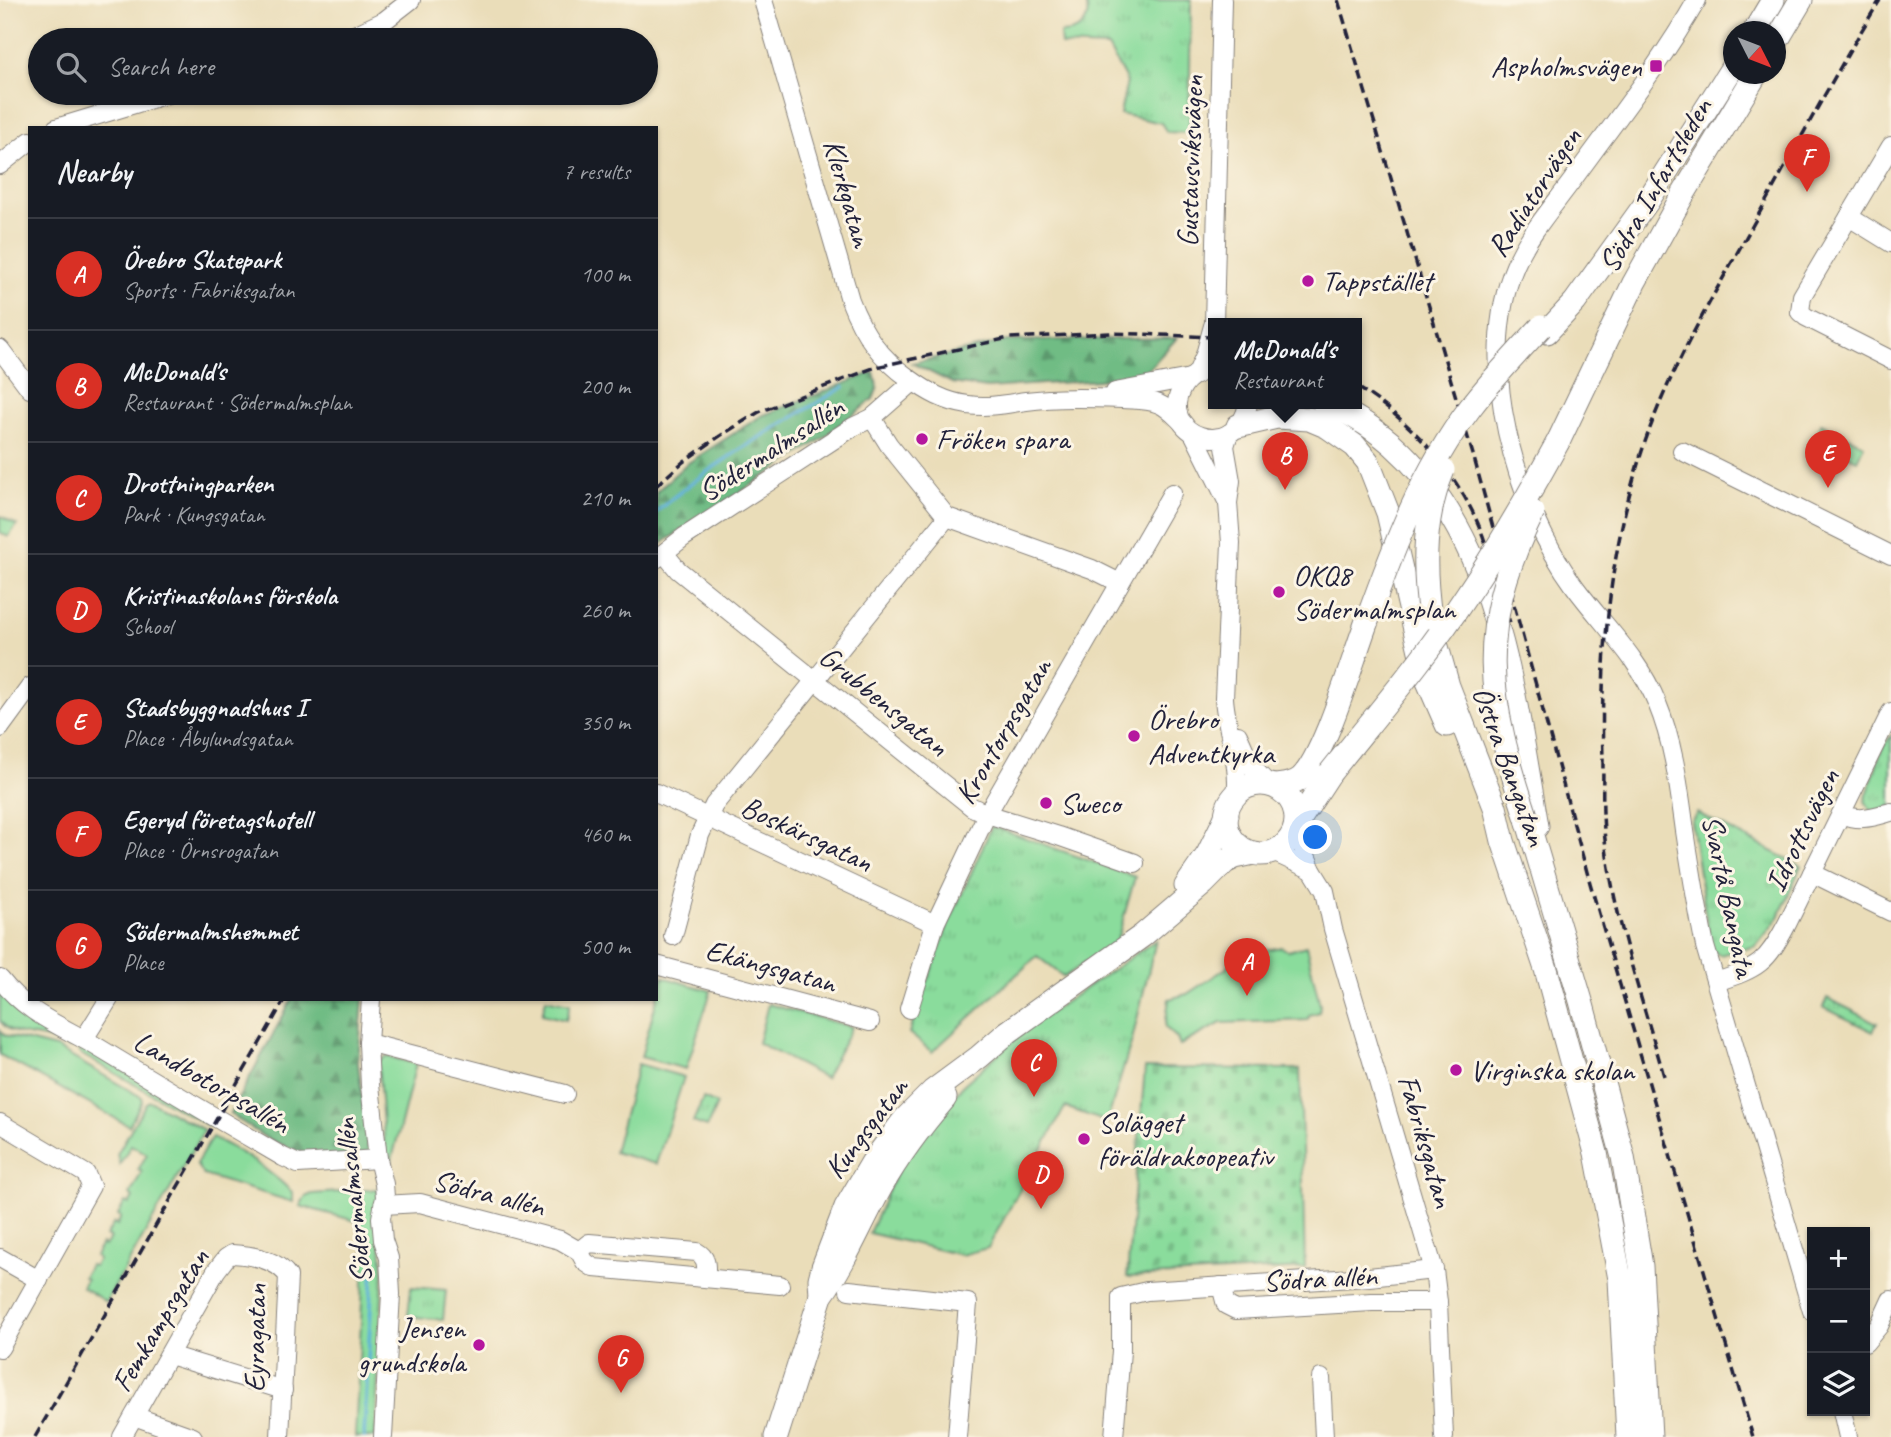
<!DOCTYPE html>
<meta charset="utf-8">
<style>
body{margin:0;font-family:Caveat,sans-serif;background:#20242c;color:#f1f3f6}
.controls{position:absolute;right:21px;bottom:21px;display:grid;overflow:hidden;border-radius:0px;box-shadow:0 2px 5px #0004}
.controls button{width:63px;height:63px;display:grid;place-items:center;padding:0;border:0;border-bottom:2px solid #363941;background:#171b24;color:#f1f3f6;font:35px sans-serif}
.compass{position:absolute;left:1723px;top:21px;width:63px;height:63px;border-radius:50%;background:#171b24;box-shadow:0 2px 5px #0004;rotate:132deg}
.you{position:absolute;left:1316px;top:838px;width:24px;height:24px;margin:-18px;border:5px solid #fff;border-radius:50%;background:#1a73e8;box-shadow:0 0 0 10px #1a73e833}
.badge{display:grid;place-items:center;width:46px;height:46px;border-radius:50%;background:#d93025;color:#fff;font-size:23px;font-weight:700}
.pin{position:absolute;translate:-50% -58px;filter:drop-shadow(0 2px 4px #0008)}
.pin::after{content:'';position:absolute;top:37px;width:24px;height:21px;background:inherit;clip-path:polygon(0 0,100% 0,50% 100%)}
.popup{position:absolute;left:1208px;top:318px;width:154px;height:91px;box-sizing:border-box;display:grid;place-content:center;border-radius:0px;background:#171b24;filter:drop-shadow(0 2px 5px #0005);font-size:23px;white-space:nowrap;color:#9ea1a6}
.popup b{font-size:26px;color:#f1f3f6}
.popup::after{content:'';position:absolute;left:50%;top:100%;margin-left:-14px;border:14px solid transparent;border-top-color:#171b24}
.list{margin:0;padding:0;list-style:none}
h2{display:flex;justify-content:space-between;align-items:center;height:91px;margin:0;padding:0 28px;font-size:30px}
h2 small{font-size:23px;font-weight:400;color:#9ea1a6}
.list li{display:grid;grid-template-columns:46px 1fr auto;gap:21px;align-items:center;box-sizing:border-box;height:112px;padding:0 28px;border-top:2px solid #363941}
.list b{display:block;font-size:26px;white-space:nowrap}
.list p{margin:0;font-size:23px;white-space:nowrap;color:#9ea1a6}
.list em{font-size:23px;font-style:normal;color:#9ea1a6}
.icon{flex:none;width:38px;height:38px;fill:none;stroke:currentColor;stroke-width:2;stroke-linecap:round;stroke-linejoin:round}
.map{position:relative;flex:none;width:1891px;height:1437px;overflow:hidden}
.search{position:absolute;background:#171b24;box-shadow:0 2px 5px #0004;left:28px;top:28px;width:630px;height:77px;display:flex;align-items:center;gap:18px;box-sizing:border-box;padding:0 24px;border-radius:38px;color:#9ea1a6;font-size:26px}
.panel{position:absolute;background:#171b24;box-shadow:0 2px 5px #0004;left:28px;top:126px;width:630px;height:875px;border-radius:0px}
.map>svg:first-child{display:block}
.grass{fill:#8adc9c;stroke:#567f6c;stroke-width:2}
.forest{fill:url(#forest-firs);stroke:#486f60;stroke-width:2}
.cemetery{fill:url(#cemetery-stones);stroke:#567f6c;stroke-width:2}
.park{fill:url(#park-tufts);stroke:#567f6c;stroke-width:2}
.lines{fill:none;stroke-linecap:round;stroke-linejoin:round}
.stream{stroke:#5eb0d9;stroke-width:3.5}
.minor-casing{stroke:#86807a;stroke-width:20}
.major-casing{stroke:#86807a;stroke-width:25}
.minor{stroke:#fff;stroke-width:18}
.major{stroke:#fff;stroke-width:23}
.rail{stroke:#22223b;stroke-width:3.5;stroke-dasharray:10 5;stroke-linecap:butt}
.major-bridge-casing{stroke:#86807a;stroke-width:25;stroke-linecap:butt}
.major-bridge{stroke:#fff;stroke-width:23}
.poi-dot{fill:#b5179e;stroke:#fcf5e5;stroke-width:2.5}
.labels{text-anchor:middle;stroke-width:6;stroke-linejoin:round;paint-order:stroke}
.poi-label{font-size:30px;fill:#22223b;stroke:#fcf5e5;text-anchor:start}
.street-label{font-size:30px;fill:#22223b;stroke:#fcf5e5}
</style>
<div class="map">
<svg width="1891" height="1437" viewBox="0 0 1891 1437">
<defs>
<pattern id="forest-firs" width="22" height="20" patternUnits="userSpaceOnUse" patternTransform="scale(1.75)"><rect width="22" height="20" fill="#6fbc84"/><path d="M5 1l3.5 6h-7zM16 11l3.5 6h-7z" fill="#5b986d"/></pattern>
<pattern id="cemetery-stones" width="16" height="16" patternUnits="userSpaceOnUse" patternTransform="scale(1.75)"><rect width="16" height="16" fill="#8adc9c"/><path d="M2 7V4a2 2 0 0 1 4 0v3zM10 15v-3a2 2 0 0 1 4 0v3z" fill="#77bc87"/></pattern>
<pattern id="park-tufts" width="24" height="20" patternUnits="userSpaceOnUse" patternTransform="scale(1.75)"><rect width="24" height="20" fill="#8adc9c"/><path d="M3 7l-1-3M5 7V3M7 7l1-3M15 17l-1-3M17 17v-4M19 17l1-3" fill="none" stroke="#77bc87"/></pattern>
</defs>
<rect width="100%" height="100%" fill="#fcf5e5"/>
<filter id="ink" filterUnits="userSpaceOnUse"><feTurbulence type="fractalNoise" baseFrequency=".0143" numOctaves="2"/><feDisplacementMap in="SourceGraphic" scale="14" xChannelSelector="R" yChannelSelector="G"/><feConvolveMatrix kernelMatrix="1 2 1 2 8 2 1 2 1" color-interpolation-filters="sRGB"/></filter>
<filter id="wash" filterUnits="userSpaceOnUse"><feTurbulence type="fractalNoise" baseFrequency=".00686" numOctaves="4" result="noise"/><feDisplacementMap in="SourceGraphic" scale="28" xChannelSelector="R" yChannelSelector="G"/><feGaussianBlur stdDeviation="1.57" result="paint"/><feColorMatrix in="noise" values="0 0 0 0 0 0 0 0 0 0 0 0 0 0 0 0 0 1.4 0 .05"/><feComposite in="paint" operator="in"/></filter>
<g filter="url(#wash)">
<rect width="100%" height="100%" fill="#eaddb9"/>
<g class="grass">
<polygon points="1821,423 1864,445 1857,460 1813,439"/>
<polygon points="0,516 17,525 8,537 0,532"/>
<polygon points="1263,945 1266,950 1281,947 1288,951 1306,946 1320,1005 1319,1012 1309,1015 1308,1020 1221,1023 1180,1045 1177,1038 1165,1027 1169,999 1187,994 1228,967 1229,960 1237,953 1244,956 1254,952 1255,947"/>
<polygon points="663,977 711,991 686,1069 641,1057"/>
<path d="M0 991 73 1042 72 1046 69 1048C62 1044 55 1041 48 1039 30 1034 13 1037 0 1021Z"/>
<polygon points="768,1004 852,1027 825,1078 758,1043"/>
<polygon points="0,1030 4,1035 56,1048 141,1097 142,1101 129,1126 0,1055"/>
<polygon points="78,1045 211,1122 209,1126 79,1053"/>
<polygon points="386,1056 416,1064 390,1167 386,1163 378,1062"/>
<polygon points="638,1064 684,1077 656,1164 614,1152"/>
<polygon points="150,1101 204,1130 106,1302 82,1287 86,1279 83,1277 90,1265 94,1266 98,1259 95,1256 102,1244 105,1246 110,1238 106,1236 114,1223 117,1225 121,1217 118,1215 125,1202 129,1204 133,1197 130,1194 142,1172 138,1170 147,1154 131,1145 120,1164 117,1154 146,1103"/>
<path d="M212 1137C242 1152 269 1169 293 1193V1202L203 1175 196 1164Z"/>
<polygon points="378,1189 383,1274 375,1437 355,1437 365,1244 360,1222 300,1206 305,1197 312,1194"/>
</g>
<g class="forest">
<polygon points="1177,338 1141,377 987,388 952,383 912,363 1007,341"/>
<polygon points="874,372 878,387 873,399 822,439 656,547 656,492 685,465 761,416"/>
<polygon points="292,999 363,999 358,1063 369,1155 315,1158 268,1139 230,1114"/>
</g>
<polygon class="cemetery" points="1145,1068 1300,1069 1305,1268 1127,1277"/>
<g class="park">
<path d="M1085 0H1191L1189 133 1167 132 1161 123 1120 114 1127 82 1108 47 1061 45 1060 33C1081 33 1093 21 1085 0Z"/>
<polygon points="1891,735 1891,807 1872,812 1865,801 1882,749"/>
<polygon points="1697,813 1801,866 1779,917 1756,946 1720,955 1711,950 1691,821"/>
<polygon points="992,826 1135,877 1117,941 1064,977 1037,956 932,1052 909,1033 948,925"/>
<polygon points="1156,940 1132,1040 1107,1122 1065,1107 988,1248 961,1255 869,1233 903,1158 962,1086 1026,1029"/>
<polygon points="1827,998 1877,1023 1873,1032 1823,1007"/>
<polygon points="546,999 570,1004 566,1020 542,1014"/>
<polygon points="703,1098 717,1104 707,1127 693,1122"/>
<polygon points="411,1287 446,1290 443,1320 408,1316"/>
</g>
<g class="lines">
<g class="stream">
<path d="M656 512C713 462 780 425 844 387"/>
<polyline points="364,1437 373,1267"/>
</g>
</g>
</g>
<g filter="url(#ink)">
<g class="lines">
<g class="minor-casing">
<g id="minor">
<path d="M763 0 850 300C863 334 880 358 910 379 928 392 945 402 968 405 988 408 1006 404 1026 401 1058 397 1090 398 1122 399 1134 400 1148 399 1159 404 1169 408 1176 417 1184 424"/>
<path d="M1697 0C1661 63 1616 120 1574 178 1553 207 1529 233 1515 266 1474 363 1515 505 1575 587 1603 625 1639 658 1657 703 1674 744 1679 787 1685 831 1691 870 1697 908 1705 946L1812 1311"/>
<polyline points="344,40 384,21 411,0"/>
<polyline points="56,128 171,93"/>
<polyline points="1891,146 1802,296 1800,312 1806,317 1891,360"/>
<polyline points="0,165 30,141"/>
<polyline points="1849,217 1891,243"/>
<polyline points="1214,324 1222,0"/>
<polyline points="0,349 30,389"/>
<path d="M1213 370C1200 370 1188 377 1182 388 1156 434 1236 465 1248 404"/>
<polyline points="1196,375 1205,355 1213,326"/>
<polyline points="1115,392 1190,378"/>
<polyline points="872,418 889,445 947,517 1092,569 1120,583"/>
<polyline points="1193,433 1228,503"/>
<path d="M1229 433 1225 446 1231 481 1228 503 1231 543 1224 698C1226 729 1241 766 1236 795"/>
<polyline points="1682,451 1891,555"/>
<polyline points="664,553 678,570 972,807 987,814 1058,836 1135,863"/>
<polyline points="656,559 684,537 853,427 872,418 913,382"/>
<polyline points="0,728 30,687"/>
<polyline points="1238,735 1252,767 1268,784"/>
<polyline points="656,793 935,924"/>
<path d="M1841 814C1859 822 1872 817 1891 812"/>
<polyline points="1295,829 1312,870 1325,891 1333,929 1434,1270 1438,1302 1444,1437"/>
<polyline points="1273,852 1312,870"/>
<polyline points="1812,873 1891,912"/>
<polyline points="673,936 700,835 714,805 947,517"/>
<polyline points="656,965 870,1022"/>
<path d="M0 979C28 1015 61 1025 99 1048 160 1085 221 1121 283 1157L298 1164 378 1159"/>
<path d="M1716 982C1759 968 1766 964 1787 924L1891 712"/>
<polyline points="371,999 368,1043 370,1085 378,1159 384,1184 385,1197 381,1218 383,1240 389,1258 391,1294 383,1437"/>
<polyline points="909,1009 935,924 987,814 1172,493"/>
<polyline points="84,1039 109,999"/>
<polyline points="368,1043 565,1094"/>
<polyline points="0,1123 86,1174 91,1186 0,1348"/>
<polyline points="383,1205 420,1203 560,1240 579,1251 585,1262 594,1268 780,1285"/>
<path d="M579 1251 589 1243 697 1252C708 1258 706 1267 706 1278"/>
<polyline points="0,1258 39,1280"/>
<polyline points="1221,1286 1226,1305 1236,1310 1372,1302 1438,1302"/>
<polyline points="849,1290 968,1303 957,1437"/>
<polyline points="1865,1343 1879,1326 1891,1300"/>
<polyline points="169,1355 283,1390"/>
<polyline points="1321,1378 1324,1437"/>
<polyline points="1842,1411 1848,1437"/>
<polyline points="134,1416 193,1437"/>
<path d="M122 1437 216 1271 226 1258 232 1254C252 1255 277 1260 288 1276L280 1437"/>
<polyline points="1114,1437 1121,1351 1121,1297 1147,1291 1369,1277 1434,1270"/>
</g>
</g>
<g class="major-casing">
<g id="major">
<polyline points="1754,32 1773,0"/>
<polyline points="1776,42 1801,0"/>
<polyline points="1547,332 1575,302 1647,202 1734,65"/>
<path d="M1324 404C1349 411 1372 427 1392 444 1498 538 1514 695 1537 826"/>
<polyline points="1238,426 1277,417 1309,419 1328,427 1355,446 1368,462 1388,513 1426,677 1447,725"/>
<polyline points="1559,440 1634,283 1684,193 1756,74"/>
<polyline points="1431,625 1448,686 1495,807 1503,841 1546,969 1596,1153 1620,1279 1628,1437"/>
<circle cx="1261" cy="819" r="35"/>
<path d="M1274 786C1283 785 1292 785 1300 779 1324 759 1354 655 1367 621"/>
<polyline points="1527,819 1581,1001 1623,1157 1641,1266 1650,1437"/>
<polyline points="1296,825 1330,773"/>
<polyline points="1186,886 1208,854 1227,815"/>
<polyline points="821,1296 820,1279 823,1267 846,1207 872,1163 904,1120 933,1091 979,1057 1008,1032 1142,936 1203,884 1225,862 1235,857 1254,853"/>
<path d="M776 1437 821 1296C845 1263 861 1223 881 1187 899 1155 921 1126 945 1098"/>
</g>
</g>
<use href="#minor" class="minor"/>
<use href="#major" class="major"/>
<g class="rail">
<polyline points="1338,0 1474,458 1590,883 1753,1437"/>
<path d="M1357 387C1411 420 1461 476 1483 536 1493 565 1501 594 1510 623"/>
<polyline points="656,486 683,462 720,436 759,412 876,367 1009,338 1112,333 1213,337"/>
<path d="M1664 1076C1641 995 1612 913 1604 830 1602 807 1603 783 1603 760 1600 652 1610 545 1645 442 1672 364 1715 293 1755 221 1796 147 1836 72 1880 0"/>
<polyline points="35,1437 285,999"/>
</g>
<g class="major-bridge-casing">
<g id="major-bridge">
<path d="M1430 617C1423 567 1423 518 1443 470"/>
<path d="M1367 621C1394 546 1422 472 1470 408 1492 379 1517 353 1541 327"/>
<path d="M1330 773C1377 714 1427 656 1468 593 1501 544 1530 493 1559 440"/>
<path d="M1527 819C1487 698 1475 631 1533 512"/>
</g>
</g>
<use href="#major-bridge" class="major-bridge"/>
</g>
</g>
<g class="poi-dot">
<rect x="1649" y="59" width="14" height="14" rx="3.5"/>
<circle cx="1308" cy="281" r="7"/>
<circle cx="922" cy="439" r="7"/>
<circle cx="1279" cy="592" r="7"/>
<circle cx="1134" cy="736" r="7"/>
<circle cx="1046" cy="803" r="7"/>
<circle cx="1456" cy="1070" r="7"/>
<circle cx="1084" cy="1139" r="7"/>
<circle cx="479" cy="1345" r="7"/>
</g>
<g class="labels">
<g class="poi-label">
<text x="1642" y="76" text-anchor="end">Aspholmsvägen</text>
<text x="1322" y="291">Tappstället</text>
<text x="936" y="449">Fröken spara</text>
<text x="1293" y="585">OKQ8<tspan x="1293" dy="34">Södermalmsplan</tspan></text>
<text x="1148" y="729">Örebro<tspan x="1148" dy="34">Adventkyrka</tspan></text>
<text x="1060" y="813">Sweco</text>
<text x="1470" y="1080">Virginska skolan</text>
<text x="1098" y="1132">Solägget<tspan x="1098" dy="34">föräldrakoopeativ</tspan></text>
<text x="465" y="1338" text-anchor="end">Jensen<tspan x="465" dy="34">grundskola</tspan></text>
</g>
<g class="street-label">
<text transform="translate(1190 161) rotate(-88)" y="10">Gustavsviksvägen</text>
<text transform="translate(1655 185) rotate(-60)" y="10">Södra Infartsleden</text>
<text transform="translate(1534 192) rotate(-57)" y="10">Radiatorvägen</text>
<text transform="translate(848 193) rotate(74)" y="10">Klerkgatan</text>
<text transform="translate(771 449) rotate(-33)" y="10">Södermalmsallén</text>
<text transform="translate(884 701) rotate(39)" y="10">Grubbensgatan</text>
<text transform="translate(1003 731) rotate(-60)" y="10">Krontorpsgatan</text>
<text transform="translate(1510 766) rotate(70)" y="10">Östra Bangatan</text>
<text transform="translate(1802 830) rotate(-64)" y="10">Idrottsvägen</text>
<text transform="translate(807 834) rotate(25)" y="10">Boskärsgatan</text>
<text transform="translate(1729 896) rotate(78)" y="10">Svartå Bangata</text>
<text transform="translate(771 966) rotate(15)" y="10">Ekängsgatan</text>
<text transform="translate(212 1082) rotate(30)" y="10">Landbotorpsallén</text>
<text transform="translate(866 1128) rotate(-53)" y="10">Kungsgatan</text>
<text transform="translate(1426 1141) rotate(74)" y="10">Fabriksgatan</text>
<text transform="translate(489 1193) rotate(14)" y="10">Södra allén</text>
<text transform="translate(353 1201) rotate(-96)" y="10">Södermalmsallén</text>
<text transform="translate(1320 1278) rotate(-3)" y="10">Södra allén</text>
<text transform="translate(160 1320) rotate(-59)" y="10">Femkampsgatan</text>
<text transform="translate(255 1338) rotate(-89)" y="10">Eyragatan</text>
</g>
</g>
</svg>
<div class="controls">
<button>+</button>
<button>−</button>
<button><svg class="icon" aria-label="layers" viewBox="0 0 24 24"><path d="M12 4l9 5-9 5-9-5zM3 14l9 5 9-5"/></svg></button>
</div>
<svg class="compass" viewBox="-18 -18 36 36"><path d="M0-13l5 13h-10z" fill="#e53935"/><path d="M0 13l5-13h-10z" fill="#9ea1a6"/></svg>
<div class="you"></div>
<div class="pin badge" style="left:1247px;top:996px">A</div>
<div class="pin badge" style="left:1285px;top:490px">B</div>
<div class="popup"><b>McDonald's</b>Restaurant</div>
<div class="pin badge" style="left:1034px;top:1097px">C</div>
<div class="pin badge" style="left:1041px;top:1209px">D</div>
<div class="pin badge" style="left:1828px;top:488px">E</div>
<div class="pin badge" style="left:1807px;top:192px">F</div>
<div class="pin badge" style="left:621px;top:1393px">G</div>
<div class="search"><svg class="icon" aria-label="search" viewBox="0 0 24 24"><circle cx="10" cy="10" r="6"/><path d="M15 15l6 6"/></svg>Search here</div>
<section class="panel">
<h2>Nearby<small>7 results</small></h2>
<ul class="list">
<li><span class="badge">A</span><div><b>Örebro Skatepark</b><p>Sports · Fabriksgatan</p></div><em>100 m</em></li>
<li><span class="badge">B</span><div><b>McDonald's</b><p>Restaurant · Södermalmsplan</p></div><em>200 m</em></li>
<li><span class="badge">C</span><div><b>Drottningparken</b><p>Park · Kungsgatan</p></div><em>210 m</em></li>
<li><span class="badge">D</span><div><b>Kristinaskolans förskola</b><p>School</p></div><em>260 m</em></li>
<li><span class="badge">E</span><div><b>Stadsbyggnadshus I</b><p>Place · Åbylundsgatan</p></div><em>350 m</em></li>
<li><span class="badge">F</span><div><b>Egeryd företagshotell</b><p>Place · Örnsrogatan</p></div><em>460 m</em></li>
<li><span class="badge">G</span><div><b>Södermalmshemmet</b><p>Place</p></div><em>500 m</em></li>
</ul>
</section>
</div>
